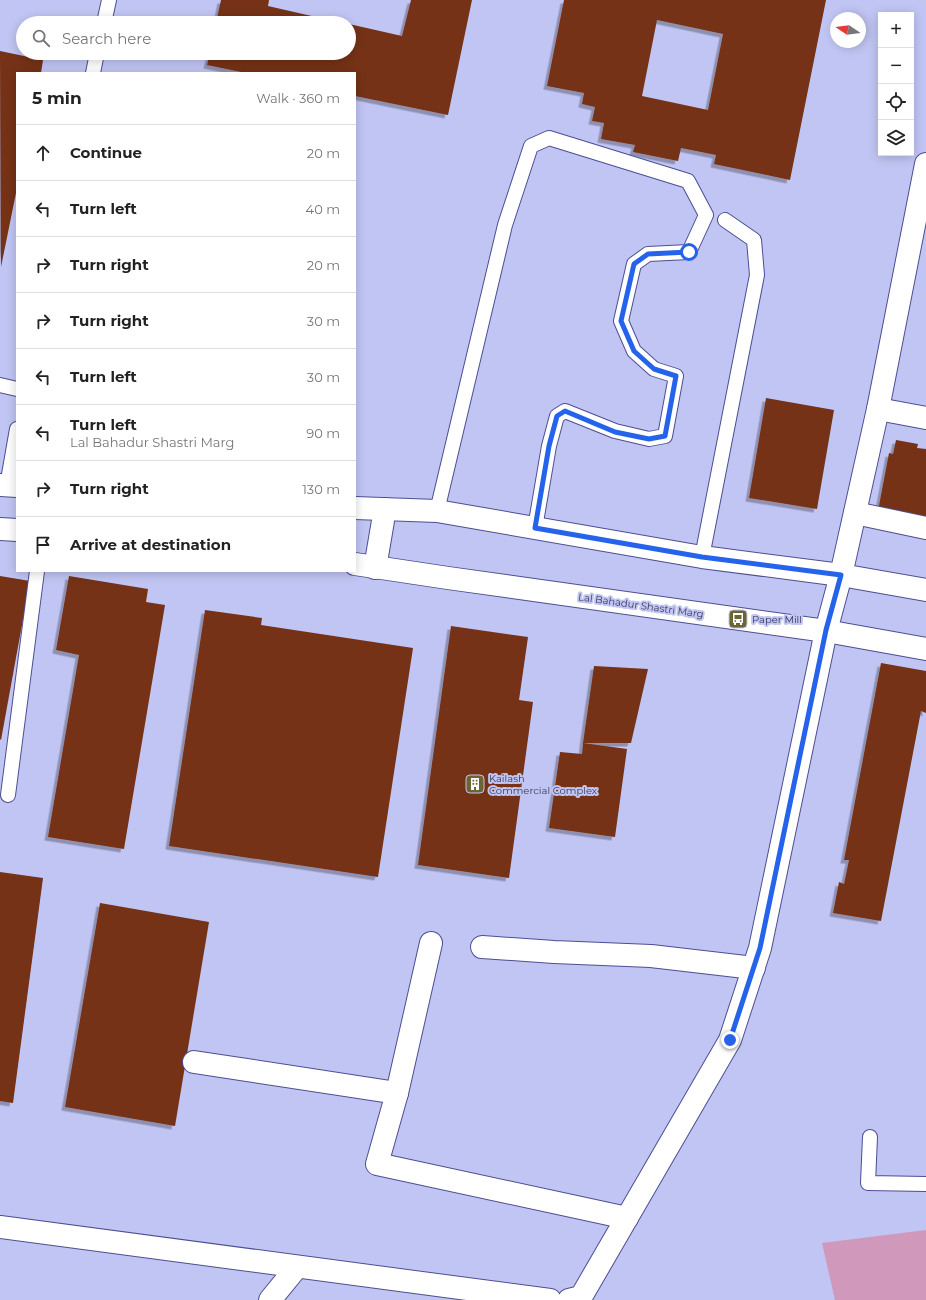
<!DOCTYPE html>
<meta charset="utf-8">
<style>
body{margin:0;font-family:Montserrat,sans-serif;background:#f2f2f2;color:#222}
.controls{position:absolute;right:12px;top:12px;display:grid;overflow:hidden;border-radius:0px;box-shadow:0 2px 10px #0003}
.controls button{width:36px;height:36px;display:grid;place-items:center;padding:0;border:0;border-bottom:1px solid #e0e0e0;background:#fff;color:#222;font:20px sans-serif}
.compass{position:absolute;left:830px;top:12px;width:36px;height:36px;border-radius:50%;background:#fff;box-shadow:0 2px 10px #0003;rotate:283deg}
.stop{position:absolute;width:12px;height:12px;margin:-9px;border:3px solid #2563eb;border-radius:50%;background:#fff}
.stop.end{background:#2563eb;border-color:#fff;box-shadow:0 1px 4px #0008}
.list{margin:0;padding:0;list-style:none}
h2{display:flex;justify-content:space-between;align-items:center;height:52px;margin:0;padding:0 16px;font-size:17px}
h2 small{font-size:13px;font-weight:400;color:#767676}
.list li{display:grid;grid-template-columns:26px 1fr auto;gap:12px;align-items:center;box-sizing:border-box;height:56px;padding:0 16px;border-top:1px solid #e0e0e0}
.list b{display:block;font-size:15px;white-space:nowrap}
.list p{margin:0;font-size:13px;white-space:nowrap;color:#767676}
.list em{font-size:13px;font-style:normal;color:#767676}
.icon{flex:none;width:22px;height:22px;fill:none;stroke:currentColor;stroke-width:2;stroke-linecap:round;stroke-linejoin:round}
.map{position:relative;flex:none;width:926px;height:1300px;overflow:hidden}
.search{position:absolute;background:#fff;box-shadow:0 2px 10px #0003;left:16px;top:16px;width:340px;height:44px;display:flex;align-items:center;gap:10px;box-sizing:border-box;padding:0 14px;border-radius:22px;color:#767676;font-size:15px}
.panel{position:absolute;background:#fff;box-shadow:0 2px 10px #0003;left:16px;top:72px;width:340px;height:500px;border-radius:0px}
.map>svg:first-child{display:block}
.green{fill:#d098bb}
.building{fill:#753116;fill-rule:evenodd;filter:url(#shadow)}
.lines{fill:none;stroke-linecap:round;stroke-linejoin:round}
.service-casing{stroke:#4d4e92;stroke-width:16}
.minor-casing{stroke:#4d4e92;stroke-width:24}
.primary-casing{stroke:#4d4e92;stroke-width:24}
.service{stroke:#fff;stroke-width:14}
.minor{stroke:#fff;stroke-width:22}
.primary{stroke:#fff;stroke-width:22}
.route{stroke:#2563eb;stroke-width:5}
.labels{text-anchor:middle;stroke-width:4;stroke-linejoin:round;paint-order:stroke}
.street-label{font-size:10px;fill:#373958;stroke:#c1c5f3}
.poi-label{font-size:10px;fill:#373958;stroke:#c1c5f3;text-anchor:start}
</style>
<div class="map">
<svg width="926" height="1300" viewBox="0 0 926 1300">
<defs>
<filter id="shadow"><feDropShadow dx="-3.5" dy="3.5" stdDeviation="0" flood-color="#0004"/></filter>
</defs>
<rect width="100%" height="100%" fill="#c1c5f3"/>
<polygon class="green" points="926,1230 926,1300 835,1300 822,1243"/>
<g class="building">
<polygon points="221,0 269,0 268,6 342,23 216,23"/>
<polygon points="411,0 472,0 448,115 355,96 355,73 246,73 207,65 210,53 349,53 349,24 402,36"/>
<path d="M564 0H826L790 180 714 164 716 155 681 148 678 161 633 152 635 145 601 139 604 123 592 121 595 107 582 104 584 93 547 86ZM657 20 723 34 708 110 642 96Z"/>
<polygon points="0,51 43,60 41,73 17,73 17,188 1,267"/>
<polygon points="766,398 834,410 817,509 749,498"/>
<polygon points="896,440 918,444 917,448 926,449 926,520 878,511 889,453 893,454"/>
<polygon points="0,576 30,581 1,740 0,739"/>
<polygon points="69,576 148,589 146,602 165,605 124,849 48,837 79,655 56,650"/>
<polygon points="205,610 262,618 261,625 413,648 378,877 169,846"/>
<polygon points="451,626 528,637 519,700 533,702 509,878 418,865"/>
<polygon points="881,663 926,671 926,713 921,711 881,921 833,913 839,882 844,884 849,860 844,860"/>
<polygon points="594,666 648,669 631,743 583,743"/>
<polygon points="583,743 627,749 615,837 549,828 560,752 582,754"/>
<polygon points="0,872 43,878 13,1103 0,1101"/>
<polygon points="100,903 209,922 175,1126 65,1107"/>
</g>
<g class="lines">
<g class="service-casing">
<g id="service">
<polyline points="104,23 109,0"/>
<polyline points="93,73 97,53"/>
<polyline points="0,385 17,389"/>
<polyline points="7,486 17,429"/>
<polyline points="437,511 505,225 531,146 549,138 688,181 706,215 689,252 648,254 634,264 621,321 634,351 654,369 676,376 665,436 649,439 615,431 565,411 557,416 549,446 535,528"/>
<polyline points="702,557 757,275 754,240 725,220"/>
<polyline points="8,795 37,571"/>
<polyline points="870,1137 868,1183 926,1184"/>
</g>
</g>
<g class="minor-casing">
<g id="minor">
<polyline points="878,409 926,418"/>
<polyline points="855,513 926,528"/>
<polyline points="482,947 554,952 651,956 754,968"/>
<polyline points="194,1062 397,1093 377,1164 627,1218"/>
<polyline points="397,1093 431,943"/>
<polyline points="0,1227 550,1300"/>
<polyline points="270,1300 297,1267"/>
<polyline points="569,1300 581,1297 730,1040 760,948 826,631 841,575 878,409 926,164"/>
</g>
</g>
<g class="primary-casing">
<g id="primary">
<polyline points="0,485 17,486"/>
<polyline points="355,508 437,511 702,557 841,575 926,590"/>
<polyline points="0,529 17,530"/>
<polyline points="355,564 448,578 826,631 926,649"/>
<polyline points="375,568 385,509"/>
</g>
</g>
<use href="#service" class="service"/>
<use href="#minor" class="minor"/>
<use href="#primary" class="primary"/>
</g>
<g class="lines">
<polyline class="route" points="689,252 648,254 634,264 621,321 634,351 654,369 676,376 665,436 649,439 615,432 565,411 557,416 549,446 535,528 702,557 841,575 826,630 760,948 730,1040"/>
</g>
<defs>
<g id="bus-square" transform="scale(1)"><rect x="-9" y="-9" width="18" height="18" rx="4" fill="#6c6431" stroke="#c1c5f3"/><path d="M-5-6H5V4H4V6H2V4H-2V6H-4V4H-5ZM-3.5-4V0h7V-4ZM-3.5 1.2v1.5H-2V1.2ZM2 1.2v1.5H3.5V1.2Z" fill="#fff"/></g>
<g id="building-square" transform="scale(1)"><rect x="-9" y="-9" width="18" height="18" rx="4" fill="#6c6431" stroke="#c1c5f3"/><path d="M-4-6H4V6H1V3H-1V6H-4ZM-2.5-4.3h1.7v1.8h-1.7ZM.8-4.3h1.7v1.8H.8ZM-2.5-1h1.7V.8h-1.7ZM.8-1h1.7V.8H.8Z" fill="#fff"/></g>
</defs>
<g fill-rule="evenodd">
<use href="#bus-square" x="738" y="619"/>
<use href="#building-square" x="475" y="784"/>
</g>
<g class="labels">
<g class="street-label">
<text transform="translate(641 605) rotate(8)" y="4">Lal Bahadur Shastri Marg</text>
</g>
<g class="poi-label">
<text x="752" y="623">Paper Mill</text>
<text x="489" y="782">Kailash<tspan x="489" dy="12">Commercial Complex</tspan></text>
</g>
</g>
</svg>
<div class="controls">
<button>+</button>
<button>−</button>
<button><svg class="icon" aria-label="locate" viewBox="0 0 24 24"><circle cx="12" cy="12" r="6"/><path d="M12 2v4M12 18v4M2 12h4M18 12h4"/></svg></button>
<button><svg class="icon" aria-label="layers" viewBox="0 0 24 24"><path d="M12 4l9 5-9 5-9-5zM3 14l9 5 9-5"/></svg></button>
</div>
<svg class="compass" viewBox="-18 -18 36 36"><path d="M0-13l5 13h-10z" fill="#e53935"/><path d="M0 13l5-13h-10z" fill="#767676"/></svg>
<div class="stop" style="left:689px;top:252px"></div>
<div class="stop end" style="left:730px;top:1040px"></div>
<div class="search"><svg class="icon" aria-label="search" viewBox="0 0 24 24"><circle cx="10" cy="10" r="6"/><path d="M15 15l6 6"/></svg>Search here</div>
<section class="panel">
<h2>5 min<small>Walk · 360 m</small></h2>
<ul class="list">
<li><svg class="icon" aria-label="ahead" viewBox="0 0 24 24"><path d="M12 20V5M6 11l6-6 6 6"/></svg><div><b>Continue</b></div><em>20 m</em></li>
<li><svg class="icon" aria-label="left" viewBox="0 0 24 24"><path d="M17 20v-9H6M10 6l-5 5 5 5"/></svg><div><b>Turn left</b></div><em>40 m</em></li>
<li><svg class="icon" aria-label="right" viewBox="0 0 24 24"><path d="M7 20v-9h11M14 6l5 5-5 5"/></svg><div><b>Turn right</b></div><em>20 m</em></li>
<li><svg class="icon" aria-label="right" viewBox="0 0 24 24"><path d="M7 20v-9h11M14 6l5 5-5 5"/></svg><div><b>Turn right</b></div><em>30 m</em></li>
<li><svg class="icon" aria-label="left" viewBox="0 0 24 24"><path d="M17 20v-9H6M10 6l-5 5 5 5"/></svg><div><b>Turn left</b></div><em>30 m</em></li>
<li><svg class="icon" aria-label="left" viewBox="0 0 24 24"><path d="M17 20v-9H6M10 6l-5 5 5 5"/></svg><div><b>Turn left</b><p>Lal Bahadur Shastri Marg</p></div><em>90 m</em></li>
<li><svg class="icon" aria-label="right" viewBox="0 0 24 24"><path d="M7 20v-9h11M14 6l5 5-5 5"/></svg><div><b>Turn right</b></div><em>130 m</em></li>
<li><svg class="icon" aria-label="arrive" viewBox="0 0 24 24"><path d="M6 21V4h12l-3 4 3 4H6"/></svg><div><b>Arrive at destination</b></div></li>
</ul>
</section>
</div>
